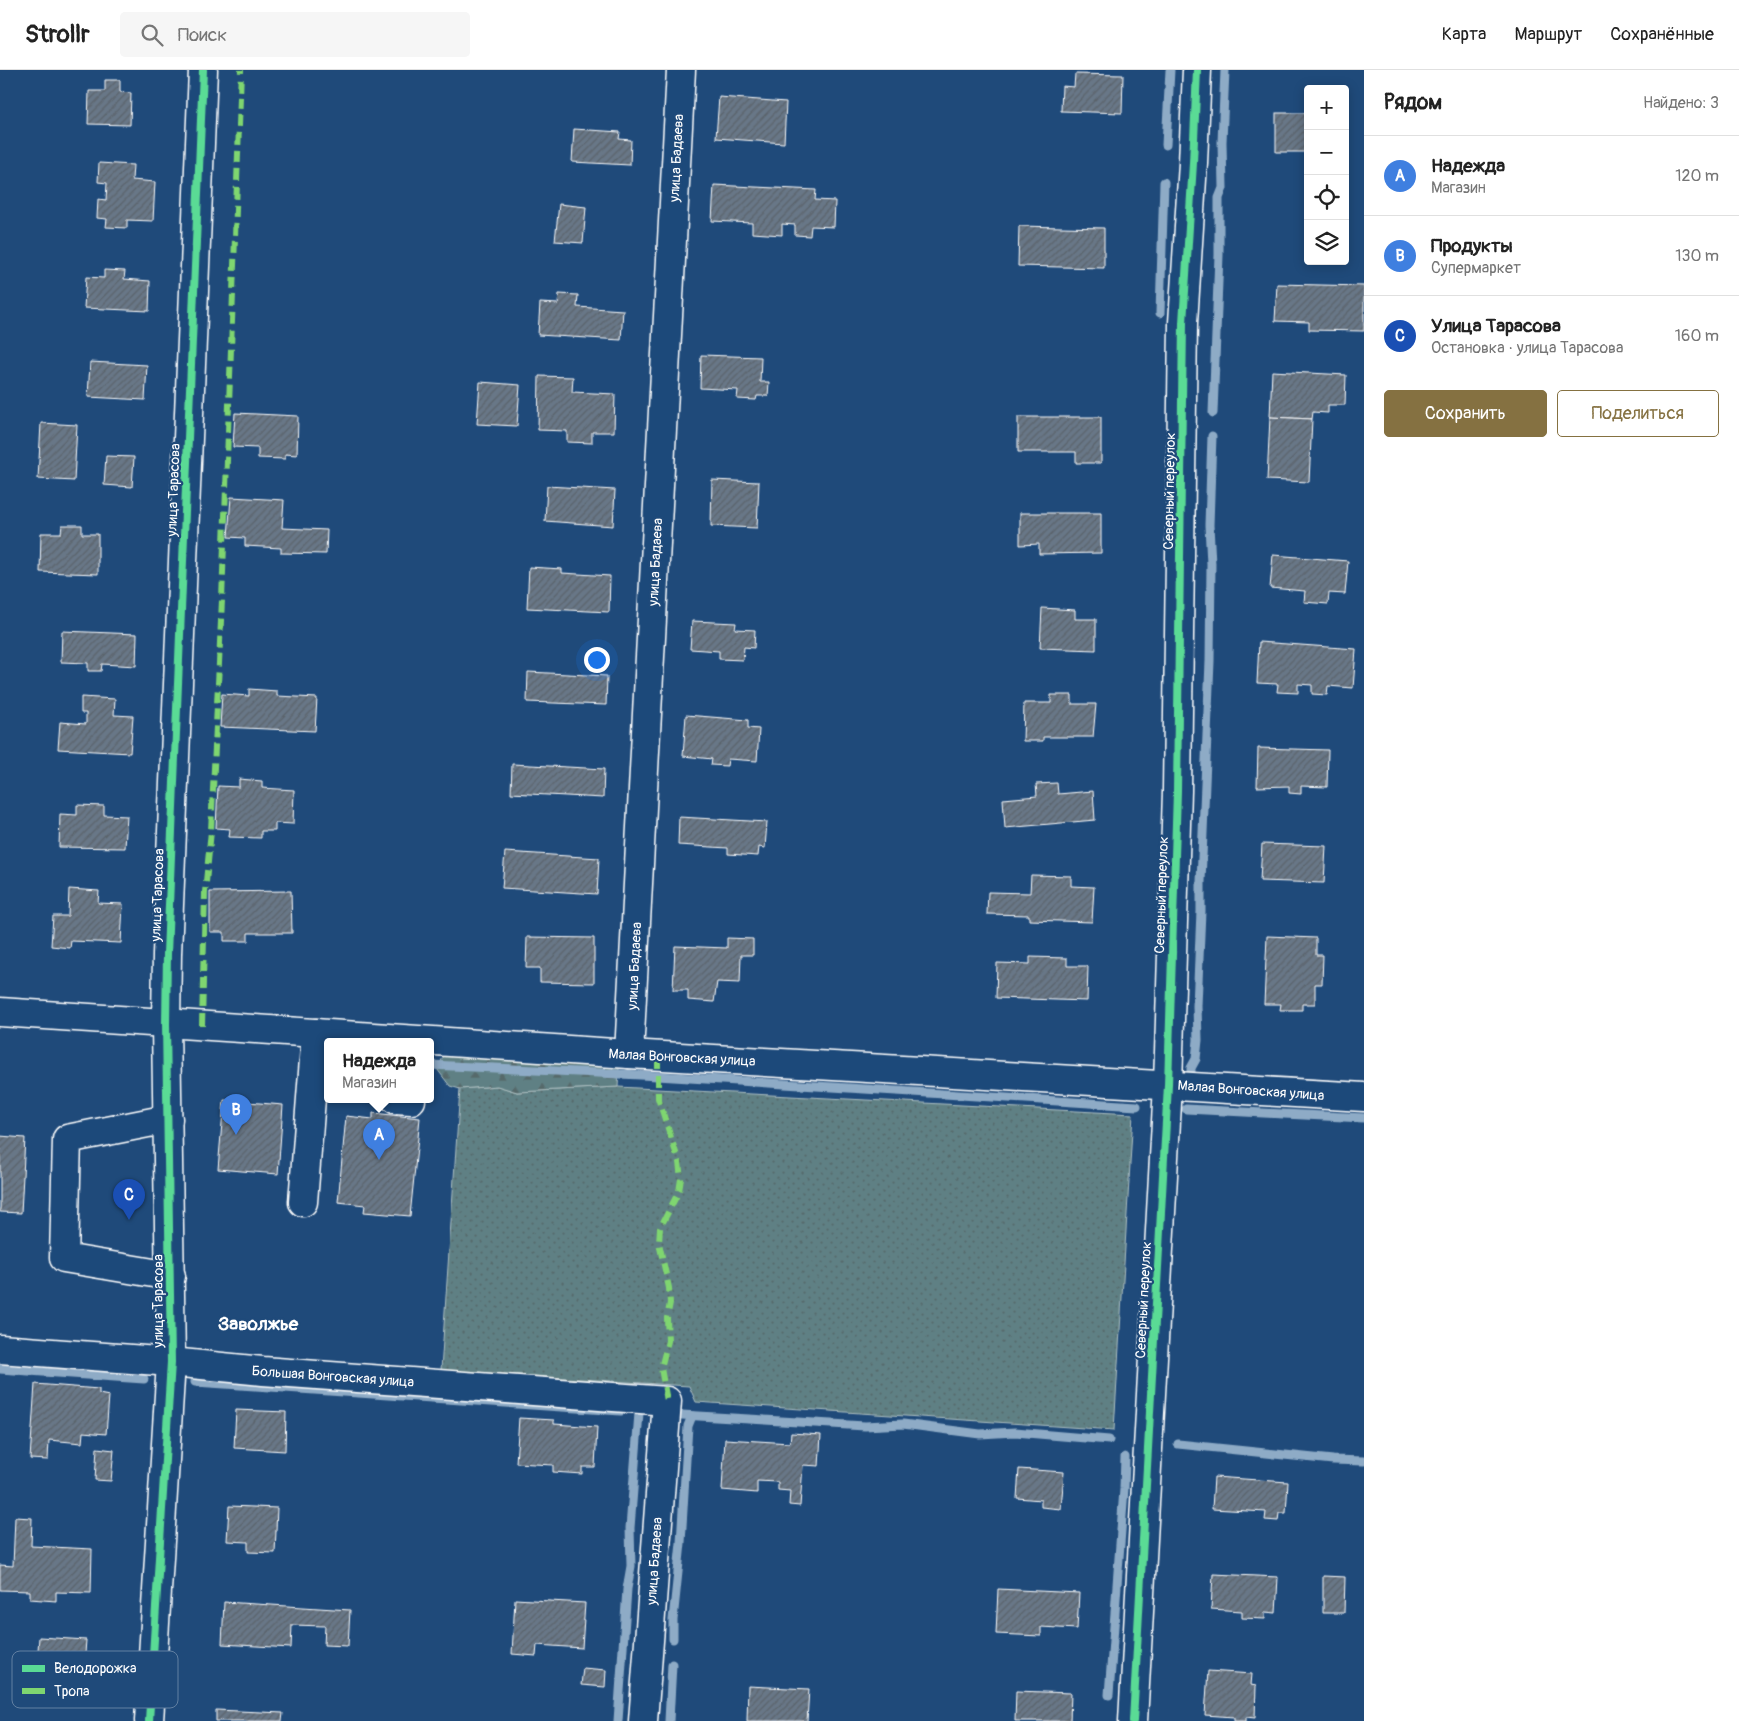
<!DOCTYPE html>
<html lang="ru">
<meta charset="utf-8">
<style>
body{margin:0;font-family:Pangolin,sans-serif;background:#f6f6f6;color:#222}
.controls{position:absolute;right:15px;top:15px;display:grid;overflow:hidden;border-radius:5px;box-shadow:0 2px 12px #0003}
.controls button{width:45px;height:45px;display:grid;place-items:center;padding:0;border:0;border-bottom:1px solid #e0e0e0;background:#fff;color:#222;font:25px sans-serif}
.you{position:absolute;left:596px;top:589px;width:18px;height:18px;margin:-12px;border:4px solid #fff;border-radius:50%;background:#1a73e8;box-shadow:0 0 0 8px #1a73e833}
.badge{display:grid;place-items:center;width:32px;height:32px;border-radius:50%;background:#857141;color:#fff;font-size:16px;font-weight:700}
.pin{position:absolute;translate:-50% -41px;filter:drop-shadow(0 1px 2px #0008)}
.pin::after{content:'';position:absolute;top:26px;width:18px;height:15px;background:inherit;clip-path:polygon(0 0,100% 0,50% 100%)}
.popup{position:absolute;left:324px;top:968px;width:110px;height:65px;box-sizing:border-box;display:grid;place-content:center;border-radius:5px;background:#fff;filter:drop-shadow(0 1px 4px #0005);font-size:16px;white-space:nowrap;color:#767676}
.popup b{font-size:19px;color:#222}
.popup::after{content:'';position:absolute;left:50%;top:100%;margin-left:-10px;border:10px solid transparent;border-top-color:#fff}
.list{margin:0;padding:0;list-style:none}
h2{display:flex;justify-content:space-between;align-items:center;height:65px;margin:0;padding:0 20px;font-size:21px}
h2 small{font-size:16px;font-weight:400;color:#767676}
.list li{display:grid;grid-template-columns:32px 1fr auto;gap:15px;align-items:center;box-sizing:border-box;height:80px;padding:0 20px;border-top:1px solid #e0e0e0}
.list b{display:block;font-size:19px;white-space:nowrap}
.list p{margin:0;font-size:16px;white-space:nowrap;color:#767676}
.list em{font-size:16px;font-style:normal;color:#767676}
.actions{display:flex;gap:10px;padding:15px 20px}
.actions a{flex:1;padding:11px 0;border:1px solid #857141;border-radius:5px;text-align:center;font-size:18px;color:#857141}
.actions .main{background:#857141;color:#fff}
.icon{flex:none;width:28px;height:28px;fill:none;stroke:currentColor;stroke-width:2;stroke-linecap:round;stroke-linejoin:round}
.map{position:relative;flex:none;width:1364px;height:1651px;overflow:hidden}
header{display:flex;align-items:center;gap:30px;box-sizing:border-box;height:70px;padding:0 25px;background:#fff;border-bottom:1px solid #e0e0e0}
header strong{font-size:24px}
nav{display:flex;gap:28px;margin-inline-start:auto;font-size:18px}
.search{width:350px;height:45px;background:#f6f6f6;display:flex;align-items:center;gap:12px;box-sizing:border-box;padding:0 18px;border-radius:5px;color:#767676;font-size:19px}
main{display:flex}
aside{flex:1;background:#fff}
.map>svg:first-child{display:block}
.grass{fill:url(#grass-dots);stroke:#afc0c2}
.forest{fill:url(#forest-firs);stroke:#afc0c2}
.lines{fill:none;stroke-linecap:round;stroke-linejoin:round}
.stream{stroke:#8eabc6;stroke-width:9}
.building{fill:url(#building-hatch);stroke:#fff}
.minor-casing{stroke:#fff;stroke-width:31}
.minor{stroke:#1f4a7a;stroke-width:28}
.quiet{stroke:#7fd670;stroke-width:6;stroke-dasharray:12 6;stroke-linecap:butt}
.cycleway-casing{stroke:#1f4a7a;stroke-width:11}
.cycleway{stroke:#5adb95;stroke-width:8}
.labels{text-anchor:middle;stroke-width:4.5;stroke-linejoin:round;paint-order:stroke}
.street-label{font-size:14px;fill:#fff;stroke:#1f4a7a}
.district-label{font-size:19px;font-weight:bold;fill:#fff;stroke:#1f4a7a}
.key{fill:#1f4a7a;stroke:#6280a2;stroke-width:1}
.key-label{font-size:14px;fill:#fff}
</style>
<header>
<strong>Strollr</strong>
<div class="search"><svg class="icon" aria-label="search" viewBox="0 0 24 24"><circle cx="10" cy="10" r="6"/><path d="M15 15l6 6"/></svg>Поиск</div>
<nav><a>Карта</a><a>Маршрут</a><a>Сохранённые</a></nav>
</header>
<main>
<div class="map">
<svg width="1364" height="1651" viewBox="0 0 1364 1651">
<defs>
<pattern id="grass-dots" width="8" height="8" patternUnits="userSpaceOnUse" patternTransform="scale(1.25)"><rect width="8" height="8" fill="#5f8084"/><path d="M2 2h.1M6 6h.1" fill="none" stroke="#56696b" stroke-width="1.8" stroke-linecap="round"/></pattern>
<pattern id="forest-firs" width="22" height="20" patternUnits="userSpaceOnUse" patternTransform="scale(1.25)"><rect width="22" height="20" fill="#5f8084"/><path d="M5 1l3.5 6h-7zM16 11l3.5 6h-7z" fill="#56696b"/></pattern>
<pattern id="building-hatch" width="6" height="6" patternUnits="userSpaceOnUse" patternTransform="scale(1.25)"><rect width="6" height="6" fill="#687787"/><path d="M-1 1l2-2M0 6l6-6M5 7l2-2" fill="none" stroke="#5a626a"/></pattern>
</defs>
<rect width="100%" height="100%" fill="#1f4a7a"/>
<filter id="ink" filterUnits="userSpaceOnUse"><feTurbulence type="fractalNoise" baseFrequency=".02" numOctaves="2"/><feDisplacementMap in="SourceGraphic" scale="10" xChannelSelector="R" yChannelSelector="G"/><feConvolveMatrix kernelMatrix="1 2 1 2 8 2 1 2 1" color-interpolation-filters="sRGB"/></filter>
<g filter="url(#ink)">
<polygon class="grass" points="498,1016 517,1022 618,1017 1133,1044 1114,1360 696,1332 689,1316 441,1300 460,1019"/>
<polygon class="forest" points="448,978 610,989 619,998 618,1017 517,1022 497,1016 460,1019 450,1016 437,999"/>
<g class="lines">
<g class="stream">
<polyline points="1166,75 1170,0"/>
<polyline points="1160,243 1164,112"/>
<polyline points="1213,343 1219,185 1219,128 1223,118 1222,72 1225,0"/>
<polyline points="430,995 641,1005 1137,1036"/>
<polyline points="1191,1004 1191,998 1196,989 1198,970 1197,936 1201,841 1201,812 1210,591 1211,494 1209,455 1212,366"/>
<polyline points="1186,1039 1364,1048"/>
<polyline points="0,1299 144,1309"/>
<polyline points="195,1312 621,1341"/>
<polyline points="682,1345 865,1356 903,1354 980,1364 1015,1362 1109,1370"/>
<polyline points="1178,1374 1333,1390 1364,1391"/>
<polyline points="673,1569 673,1550 681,1473 688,1356 692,1346"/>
<polyline points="1109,1625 1124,1419 1125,1387"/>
<polyline points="618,1651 627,1519 631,1496 630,1458 639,1343"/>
<polyline points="669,1651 672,1594"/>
</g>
</g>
<g class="building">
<polygon points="1075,4 1123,5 1122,43 1061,41 1062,16 1074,17"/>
<polygon points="105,10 120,10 120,22 131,23 130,55 88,54 89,21 105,21"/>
<polygon points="719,27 786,32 784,73 716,68"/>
<rect x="1276" y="43" width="32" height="39"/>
<polygon points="574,59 620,62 619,69 631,70 630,95 572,92"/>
<polygon points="99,93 133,95 132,110 155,112 153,151 127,150 127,158 106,157 107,149 97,148 98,129 106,130 107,113 98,112"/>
<polygon points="714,115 816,120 815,130 835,131 834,157 811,156 810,166 795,165 795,155 782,154 782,165 752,163 752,153 712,151"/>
<polygon points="559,134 586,137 583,173 555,171"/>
<polygon points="1019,156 1104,158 1104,198 1018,196"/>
<polygon points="104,200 125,201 124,209 150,211 149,241 84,238 86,207 104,208"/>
<polygon points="1277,214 1364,216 1364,261 1309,260 1309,252 1275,251"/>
<polygon points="559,224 578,225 577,237 623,240 621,270 538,265 540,233 558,234"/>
<polygon points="701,285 761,287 760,312 769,312 768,326 757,326 756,330 737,329 738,320 700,318"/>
<polygon points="90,292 147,295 145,330 88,327"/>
<polygon points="1272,301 1346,305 1345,335 1328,335 1328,343 1313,342 1312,349 1270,347"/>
<polygon points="539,306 573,307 572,322 615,324 614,362 592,362 592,373 567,372 567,361 538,360"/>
<polygon points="480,312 520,315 517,356 477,354"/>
<polygon points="235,343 298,346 297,385 285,384 285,389 258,388 258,378 233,377"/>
<polygon points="1018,347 1101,347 1101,393 1076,393 1076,382 1018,382"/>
<polygon points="1270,347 1312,349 1309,412 1267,410"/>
<polygon points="41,353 77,355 74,411 38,409"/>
<polygon points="106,386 134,387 132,417 104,415"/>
<polygon points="712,410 759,412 757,458 711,456"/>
<polygon points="547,416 615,420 613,456 545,451"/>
<polygon points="231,427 284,430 282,458 327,460 326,484 281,483 281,478 245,476 245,468 228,467"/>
<polygon points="1020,443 1101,443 1101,483 1039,484 1039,474 1020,475"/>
<polygon points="62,455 82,455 82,464 98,464 98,504 40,502 41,463 61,463"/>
<polygon points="1273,485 1348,491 1345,524 1329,523 1328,534 1304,532 1305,521 1270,518"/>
<polygon points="529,497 562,499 562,503 610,506 609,542 527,538"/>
<polygon points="1042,538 1075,540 1075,549 1096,549 1096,580 1040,578"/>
<polygon points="692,551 736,553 735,559 755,560 754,578 744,577 743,590 719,589 719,581 690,579"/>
<polygon points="62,561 137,564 136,596 102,594 101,601 88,601 88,593 61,592"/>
<polygon points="1259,572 1356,579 1353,618 1328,616 1327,625 1312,624 1312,615 1298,614 1298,623 1277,622 1278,614 1257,613"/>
<polygon points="528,602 607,606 606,635 527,632"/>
<polygon points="249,619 277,621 277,626 317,628 315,661 220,657 222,624 249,626"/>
<polygon points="1051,625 1072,625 1072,634 1096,634 1093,667 1043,667 1043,671 1023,671 1024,633 1051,633"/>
<polygon points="81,627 115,629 114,645 133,646 130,683 58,679 60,652 86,654 86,643 81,643"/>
<polygon points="686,645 748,650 748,658 759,659 757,691 728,689 727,696 711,695 712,689 683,686"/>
<polygon points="1258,678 1328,680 1327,717 1301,716 1301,724 1289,723 1289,716 1257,717"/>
<polygon points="512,694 604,699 603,728 511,723"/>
<polygon points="239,709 262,711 262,718 294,720 293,754 275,753 275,761 261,761 261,768 229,767 230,759 216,758 218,716 239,717"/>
<polygon points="1057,713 1058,724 1093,721 1095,750 1005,758 1003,729 1037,726 1036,714"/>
<polygon points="77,735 104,736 104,745 127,746 125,778 59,777 60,744 77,745"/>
<polygon points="679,747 767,752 765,778 759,777 758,786 728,784 728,778 678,775"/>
<polygon points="1262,774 1326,776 1324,813 1260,811"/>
<polygon points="505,782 599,788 597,824 502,818"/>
<polygon points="1031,805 1071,806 1071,816 1094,817 1092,852 1029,850 1029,845 987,844 988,822 1030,823"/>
<polygon points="69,819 99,821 98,833 123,834 121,873 71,871 70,878 51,876 53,846 68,846"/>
<polygon points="291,821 292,863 248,863 248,871 224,871 224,862 210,862 210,822"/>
<polygon points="1267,866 1316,868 1316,885 1323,885 1322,914 1315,914 1315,934 1302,934 1302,940 1280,940 1281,934 1264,934"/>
<polygon points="527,867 594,868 594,913 540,912 540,898 526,898"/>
<polygon points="727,868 753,869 753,885 741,885 740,913 717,912 714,932 688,930 688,920 673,920 675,876 727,878"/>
<polygon points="1030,887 1067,888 1067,896 1088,896 1087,931 996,928 997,893 1030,894"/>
<polygon points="224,1030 283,1035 278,1104 218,1099"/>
<polygon points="373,1043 420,1048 410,1146 364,1142 365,1135 338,1132 346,1046 373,1049"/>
<polygon points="0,1066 25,1068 21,1143 0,1142"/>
<polygon points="35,1314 99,1319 99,1324 109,1326 106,1364 83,1362 82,1373 49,1370 48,1390 30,1389"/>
<polygon points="236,1340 286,1342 285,1381 234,1378"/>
<polygon points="519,1348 554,1350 554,1354 597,1357 595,1397 582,1397 582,1404 553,1402 553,1395 516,1393"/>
<polygon points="791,1363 821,1365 819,1396 803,1395 800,1436 789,1435 790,1421 778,1420 778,1412 757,1411 757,1423 722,1420 725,1369 790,1373"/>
<polygon points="97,1378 114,1380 111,1411 95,1410"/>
<polygon points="1019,1399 1064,1402 1061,1439 1041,1437 1041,1430 1017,1428"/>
<polygon points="1214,1407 1288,1412 1286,1443 1279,1443 1278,1451 1265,1450 1266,1442 1212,1439"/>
<polygon points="229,1436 277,1438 275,1483 248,1482 248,1472 227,1471"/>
<polygon points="15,1447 32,1448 31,1476 92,1479 91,1523 56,1522 56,1531 30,1529 30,1521 0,1520 0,1495 13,1496"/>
<polygon points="1213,1504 1278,1507 1276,1543 1265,1542 1265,1549 1242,1548 1242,1541 1211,1539"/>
<polygon points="1323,1506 1345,1507 1344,1543 1323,1543"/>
<polygon points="998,1519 1079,1523 1077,1559 1041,1557 1041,1566 996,1564"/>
<polygon points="515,1529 585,1533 582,1578 537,1575 536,1586 512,1584"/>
<polygon points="224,1532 350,1540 348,1576 324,1575 325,1556 292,1555 291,1578 222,1574"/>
<polygon points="39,1567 86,1570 83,1610 36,1607"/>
<polygon points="583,1598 606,1600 605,1617 581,1615"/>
<polygon points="1208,1601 1252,1604 1251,1615 1256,1616 1255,1648 1246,1647 1246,1651 1234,1651 1234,1647 1205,1645"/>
<polygon points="748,1616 809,1619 807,1651 747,1651"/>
<polygon points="1016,1621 1071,1623 1070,1651 1015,1651"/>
<polygon points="216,1640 283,1643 282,1651 216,1651"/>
</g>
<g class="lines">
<g class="minor-casing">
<g id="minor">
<polyline points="0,942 629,984 1364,1027"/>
<polyline points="629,984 681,0"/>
<polyline points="395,1029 411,1030"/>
<polyline points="168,1049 67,1069 64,1188 171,1206"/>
<polyline points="303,1132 316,963"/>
<polyline points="0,1279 171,1292 263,1301 667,1331 643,1651"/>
<polyline points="149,1651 171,1292 166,954 167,884 203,0"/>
<polyline points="1133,1651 1168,1015 1177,721 1183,253 1193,93 1197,0"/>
</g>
</g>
<use href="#minor" class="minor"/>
<g class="quiet">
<polyline points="202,956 205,822 211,761 222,530 241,0"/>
<polyline points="658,986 658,1028 679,1092 681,1109 679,1121 660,1158 659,1173 669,1218 670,1233 667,1248 668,1271 661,1298 667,1331"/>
</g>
<g class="cycleway-casing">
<g id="cycleway">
<polyline points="149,1651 171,1292 166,954 167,884 203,0"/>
<polyline points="1133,1651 1168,1015 1177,721 1183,253 1193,93 1197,0"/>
</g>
</g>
<use href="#cycleway" class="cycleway"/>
</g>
</g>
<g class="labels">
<g class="street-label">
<text transform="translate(676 88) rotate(-87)" y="5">улица Бадаева</text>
<text transform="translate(173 420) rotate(-88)" y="5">улица Тарасова</text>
<text transform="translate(1169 421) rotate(-89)" y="5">Северный переулок</text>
<text transform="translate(655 492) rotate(-87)" y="5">улица Бадаева</text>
<text transform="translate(157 825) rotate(-88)" y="5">улица Тарасова</text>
<text transform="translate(1161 825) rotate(-88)" y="5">Северный переулок</text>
<text transform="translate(634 896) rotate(-87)" y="5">улица Бадаева</text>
<text transform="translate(682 987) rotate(3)" y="5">Малая Вонговская улица</text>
<text transform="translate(1251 1020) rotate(4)" y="5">Малая Вонговская улица</text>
<text transform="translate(1143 1230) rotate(-87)" y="5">Северный переулок</text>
<text transform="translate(158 1231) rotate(-90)" y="5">улица Тарасова</text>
<text transform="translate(333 1306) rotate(4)" y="5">Большая Вонговская улица</text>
<text transform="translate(654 1491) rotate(-86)" y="5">улица Бадаева</text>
</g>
<g class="district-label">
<text x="258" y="1260">Заволжье</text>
</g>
</g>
<rect x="12" y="1581" width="166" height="57" rx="8" class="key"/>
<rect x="22" y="1595" width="23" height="7" fill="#5adb95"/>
<rect x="22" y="1618" width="23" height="6" fill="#7fd670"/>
<g class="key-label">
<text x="54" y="1603">Велодорожка</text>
<text x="54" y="1626">Тропа</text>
</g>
</svg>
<div class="controls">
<button>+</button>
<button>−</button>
<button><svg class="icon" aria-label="locate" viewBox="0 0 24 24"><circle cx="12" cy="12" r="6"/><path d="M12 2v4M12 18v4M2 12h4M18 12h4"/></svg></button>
<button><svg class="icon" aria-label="layers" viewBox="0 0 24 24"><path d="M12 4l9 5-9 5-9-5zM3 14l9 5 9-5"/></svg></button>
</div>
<div class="you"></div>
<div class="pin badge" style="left:379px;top:1090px;background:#3f7fe0">A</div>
<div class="popup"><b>Надежда</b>Магазин</div>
<div class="pin badge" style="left:236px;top:1065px;background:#3f7fe0">B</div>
<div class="pin badge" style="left:129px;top:1150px;background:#1a4fb4">C</div>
</div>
<aside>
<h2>Рядом<small>Найдено: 3</small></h2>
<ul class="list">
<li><span class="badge" style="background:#3f7fe0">A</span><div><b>Надежда</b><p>Магазин</p></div><em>120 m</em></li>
<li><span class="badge" style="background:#3f7fe0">B</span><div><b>Продукты</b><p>Супермаркет</p></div><em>130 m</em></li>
<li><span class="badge" style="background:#1a4fb4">C</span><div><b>Улица Тарасова</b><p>Остановка · улица Тарасова</p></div><em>160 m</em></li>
</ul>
<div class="actions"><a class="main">Сохранить</a><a>Поделиться</a></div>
</aside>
</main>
